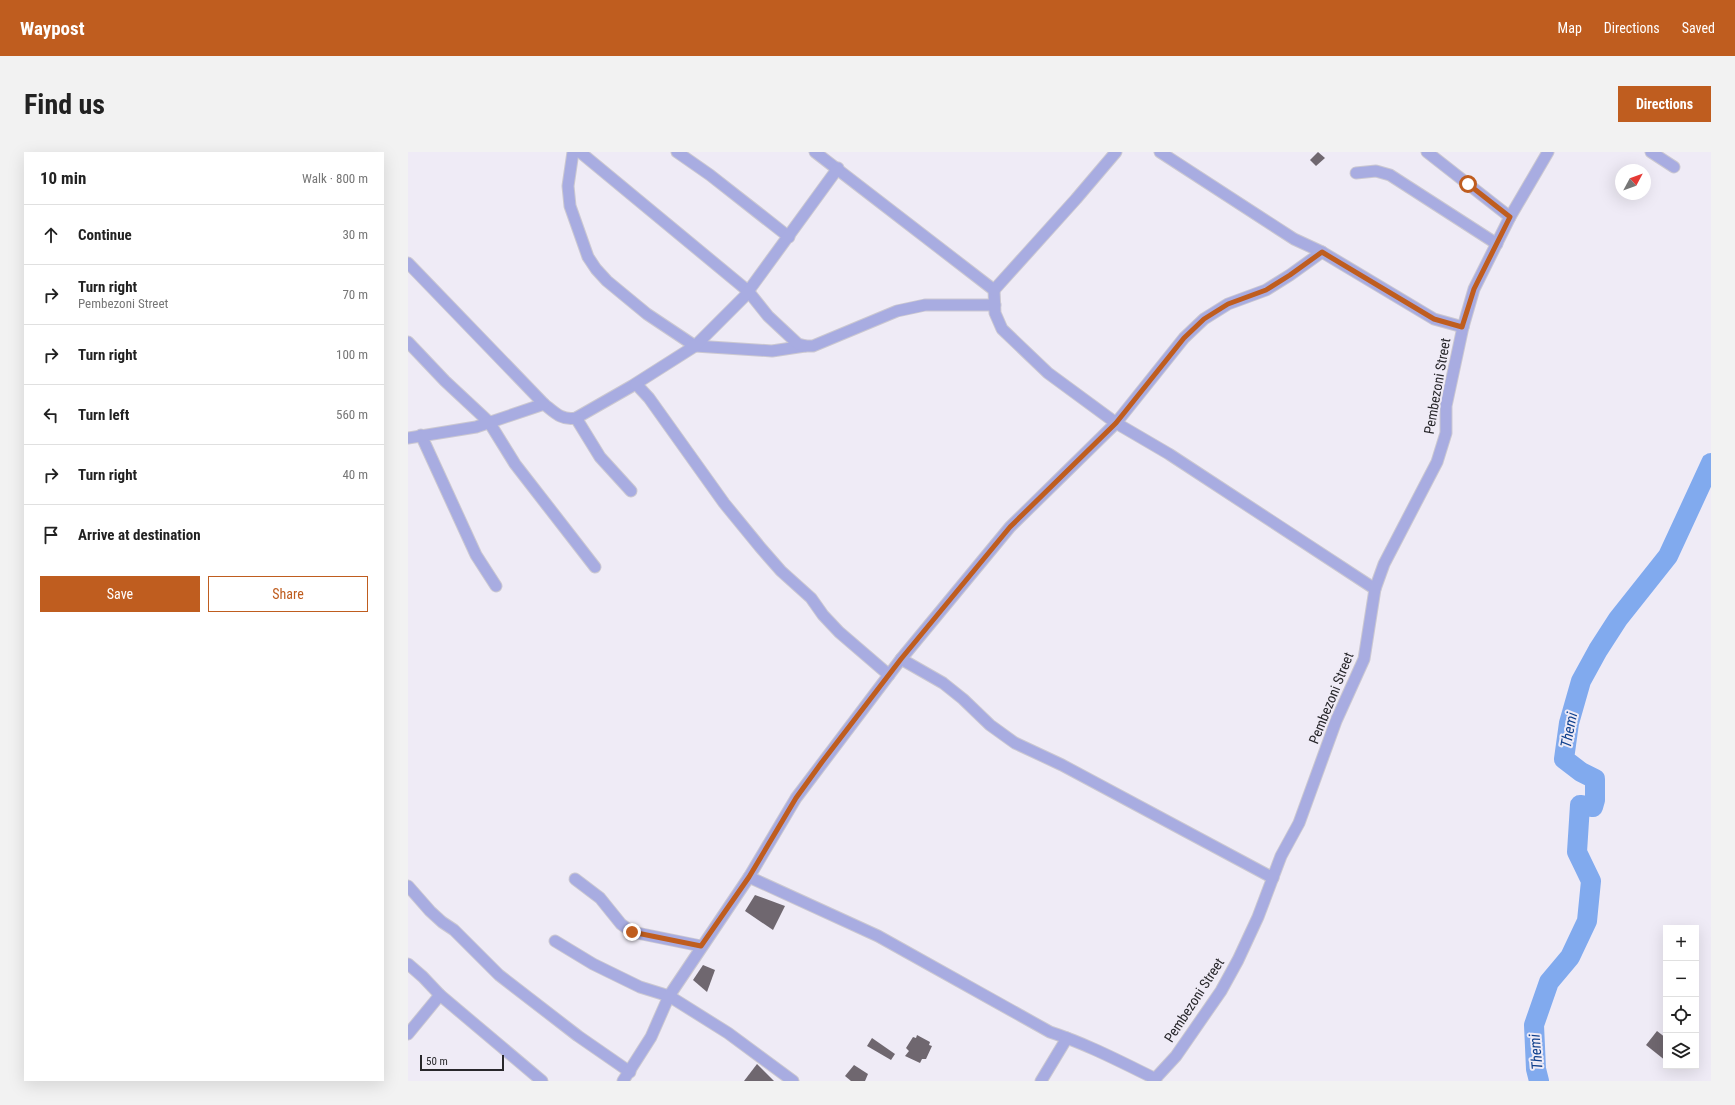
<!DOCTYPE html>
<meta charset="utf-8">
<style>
body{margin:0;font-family:"Roboto Condensed",sans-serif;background:#f2f2f2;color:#222}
.controls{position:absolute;right:12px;bottom:12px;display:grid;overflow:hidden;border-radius:0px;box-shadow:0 4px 16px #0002}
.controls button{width:36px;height:36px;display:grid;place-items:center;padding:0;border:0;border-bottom:1px solid #e0e0e0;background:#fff;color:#222;font:20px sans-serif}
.compass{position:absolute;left:1207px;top:12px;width:36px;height:36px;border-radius:50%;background:#fff;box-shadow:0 4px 16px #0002;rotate:49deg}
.scale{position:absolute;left:12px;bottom:10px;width:84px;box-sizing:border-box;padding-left:4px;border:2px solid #28272b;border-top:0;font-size:11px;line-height:14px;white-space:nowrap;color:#28272b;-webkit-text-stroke:3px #efebf6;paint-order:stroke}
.stop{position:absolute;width:12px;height:12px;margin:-9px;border:3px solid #bf5d1f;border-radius:50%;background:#fff}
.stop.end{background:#bf5d1f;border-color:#fff;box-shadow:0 1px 4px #0008}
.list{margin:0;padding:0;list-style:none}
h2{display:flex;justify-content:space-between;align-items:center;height:52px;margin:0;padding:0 16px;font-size:17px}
h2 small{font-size:13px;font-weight:400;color:#767676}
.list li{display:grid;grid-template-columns:26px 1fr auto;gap:12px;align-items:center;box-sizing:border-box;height:60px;padding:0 16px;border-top:1px solid #e0e0e0}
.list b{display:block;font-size:15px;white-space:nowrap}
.list p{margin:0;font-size:13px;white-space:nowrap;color:#767676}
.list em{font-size:13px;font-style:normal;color:#767676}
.actions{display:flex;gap:8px;padding:12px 16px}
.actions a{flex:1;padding:9px 0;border:1px solid #bf5d1f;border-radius:0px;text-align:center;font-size:14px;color:#bf5d1f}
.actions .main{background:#bf5d1f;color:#fff}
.icon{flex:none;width:22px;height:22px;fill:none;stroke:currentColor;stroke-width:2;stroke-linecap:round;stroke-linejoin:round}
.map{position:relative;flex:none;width:1303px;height:929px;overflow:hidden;border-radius:0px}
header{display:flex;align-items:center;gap:24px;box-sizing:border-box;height:56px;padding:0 20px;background:#bf5d1f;color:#fff}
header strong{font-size:19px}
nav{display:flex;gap:22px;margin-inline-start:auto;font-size:14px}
.intro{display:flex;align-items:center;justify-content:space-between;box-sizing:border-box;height:96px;padding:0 24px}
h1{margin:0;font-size:28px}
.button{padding:10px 18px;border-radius:0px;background:#bf5d1f;color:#fff;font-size:14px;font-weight:700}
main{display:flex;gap:24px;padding:0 24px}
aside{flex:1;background:#fff;border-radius:0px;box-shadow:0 4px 16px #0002}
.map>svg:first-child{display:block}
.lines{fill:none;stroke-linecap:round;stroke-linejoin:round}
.river{stroke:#81aaee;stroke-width:20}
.building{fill:#6f676f}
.minor-casing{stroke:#cbc8d1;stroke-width:13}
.minor{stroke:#a8ace1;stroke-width:11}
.route{stroke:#bf5d1f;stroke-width:5}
.labels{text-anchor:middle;stroke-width:4;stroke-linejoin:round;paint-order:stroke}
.street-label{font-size:14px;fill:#28272b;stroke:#efebf6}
.water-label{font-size:15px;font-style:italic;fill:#0f408d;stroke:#efebf6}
</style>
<header>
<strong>Waypost</strong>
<nav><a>Map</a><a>Directions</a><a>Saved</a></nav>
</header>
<div class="intro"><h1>Find us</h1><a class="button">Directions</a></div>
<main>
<aside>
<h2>10 min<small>Walk · 800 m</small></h2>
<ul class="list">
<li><svg class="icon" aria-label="ahead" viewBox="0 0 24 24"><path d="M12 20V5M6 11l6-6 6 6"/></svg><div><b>Continue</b></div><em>30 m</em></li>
<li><svg class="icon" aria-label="right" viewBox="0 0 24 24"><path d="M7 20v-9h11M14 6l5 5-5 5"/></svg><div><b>Turn right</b><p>Pembezoni Street</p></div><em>70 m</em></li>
<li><svg class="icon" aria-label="right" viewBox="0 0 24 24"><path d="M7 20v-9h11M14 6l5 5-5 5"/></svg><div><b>Turn right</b></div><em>100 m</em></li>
<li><svg class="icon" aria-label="left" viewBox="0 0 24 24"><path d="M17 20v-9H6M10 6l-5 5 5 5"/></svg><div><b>Turn left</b></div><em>560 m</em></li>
<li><svg class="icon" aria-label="right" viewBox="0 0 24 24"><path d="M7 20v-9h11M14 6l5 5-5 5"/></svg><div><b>Turn right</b></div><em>40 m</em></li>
<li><svg class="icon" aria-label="arrive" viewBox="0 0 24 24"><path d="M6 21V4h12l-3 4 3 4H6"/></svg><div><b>Arrive at destination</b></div></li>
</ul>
<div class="actions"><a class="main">Save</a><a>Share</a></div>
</aside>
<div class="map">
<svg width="1303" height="929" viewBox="0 0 1303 929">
<rect width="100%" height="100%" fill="#efebf6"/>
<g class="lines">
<polyline class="river" points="1131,929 1128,917 1126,873 1141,830 1162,805 1179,769 1183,729 1169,700 1172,653 1185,655 1187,648 1187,627 1173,620 1156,607 1161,571 1173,529 1190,498 1210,467 1260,404 1303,311"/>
</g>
<g class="building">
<polygon points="910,0 917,6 908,14 902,8"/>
<polygon points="347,743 377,754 365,778 337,759"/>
<polygon points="295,813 307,818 299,840 285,828"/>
<polygon points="1249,879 1258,886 1258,909 1238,893"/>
<polygon points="509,883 522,890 521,893 524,894 518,907 514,907 512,911 497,904 501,899 498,896 505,885 508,886"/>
<polygon points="464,886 487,902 483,908 459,894"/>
<polygon points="349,912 366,929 336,929"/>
<polygon points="446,913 460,922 457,929 443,929 437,924"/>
</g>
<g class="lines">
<g class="minor-casing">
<g id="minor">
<polyline points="165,0 160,34 162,54 180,105 188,117 199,129 239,162 287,194 364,199 397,194"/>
<polyline points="172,0 340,139 360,164 390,192 398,194 405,194 489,159 517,153 587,153"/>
<polyline points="269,0 302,23 381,85"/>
<polyline points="407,0 586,138 587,161 594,177 640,221 708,271 761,302 967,437"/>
<polyline points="752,0 886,87 914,100 1026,167 1055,175"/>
<polyline points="1019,0 1102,65"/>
<polyline points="1243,0 1266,15"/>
<polyline points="948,21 968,19 982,23 1089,92"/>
<path d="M0 111 136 252C146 260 154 269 168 266L224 234 287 194 336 145 430 16"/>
<polyline points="586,138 668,47 708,0"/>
<polyline points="0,190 37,229 81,270 107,312 187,415"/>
<polyline points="228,232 241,246 316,351 352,395 373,419 403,446 415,463 431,480 481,523"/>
<polyline points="168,266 192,305 223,339"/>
<polyline points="13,283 68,403 88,434"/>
<polyline points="0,286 68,275 136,252"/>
<polyline points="493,507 535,531 555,547 582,573 607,591 654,613 865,726"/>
<path d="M341 725 470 784 642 880C679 892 713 910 748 927"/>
<polyline points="167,727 192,746 213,772 224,780 293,794"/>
<polyline points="0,734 22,759 34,770 46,778 91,823 170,884 222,920"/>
<polyline points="147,789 185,812 232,835 261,844 320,881 385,929"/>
<polyline points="0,812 15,825 32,843 134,929"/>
<polyline points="0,882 32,843"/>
<polyline points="215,929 243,885 261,844 341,725 388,646 493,507 602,375 708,271 776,186 796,167 820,152 858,138 882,123 914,100"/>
<polyline points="633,929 659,886"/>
<polyline points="745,929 768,904 813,839 830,808 850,765 873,704 891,671 928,569 956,507 967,437 976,412 1029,310 1038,281 1038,254 1055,175 1066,137 1102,65 1140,0"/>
</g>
</g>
<use href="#minor" class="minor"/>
</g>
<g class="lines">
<polyline class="route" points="224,780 293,794 341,725 388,646 414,610 493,507 602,375 708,271 776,186 796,167 820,152 858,138 882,123 914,100 1026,167 1054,175 1066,137 1102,65 1060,32"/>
</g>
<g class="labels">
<g class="street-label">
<text transform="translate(1029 234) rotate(-80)" y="5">Pembezoni Street</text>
<text transform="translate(923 546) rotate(-68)" y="5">Pembezoni Street</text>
<text transform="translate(786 848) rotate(-57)" y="5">Pembezoni Street</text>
</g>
<g class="water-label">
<text transform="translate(1161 578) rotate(-79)" y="5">Themi</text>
<text transform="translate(1128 900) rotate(-95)" y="5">Themi</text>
</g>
</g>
</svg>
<div class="controls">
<button>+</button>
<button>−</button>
<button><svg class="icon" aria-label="locate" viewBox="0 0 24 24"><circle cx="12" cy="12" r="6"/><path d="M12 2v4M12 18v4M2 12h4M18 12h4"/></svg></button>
<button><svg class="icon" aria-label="layers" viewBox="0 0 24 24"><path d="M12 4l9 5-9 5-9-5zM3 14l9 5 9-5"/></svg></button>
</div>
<svg class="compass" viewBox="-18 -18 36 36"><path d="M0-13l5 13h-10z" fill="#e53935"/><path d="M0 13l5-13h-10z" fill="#767676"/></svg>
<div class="scale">50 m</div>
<div class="stop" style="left:1060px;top:32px"></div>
<div class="stop end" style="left:224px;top:780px"></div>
</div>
</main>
